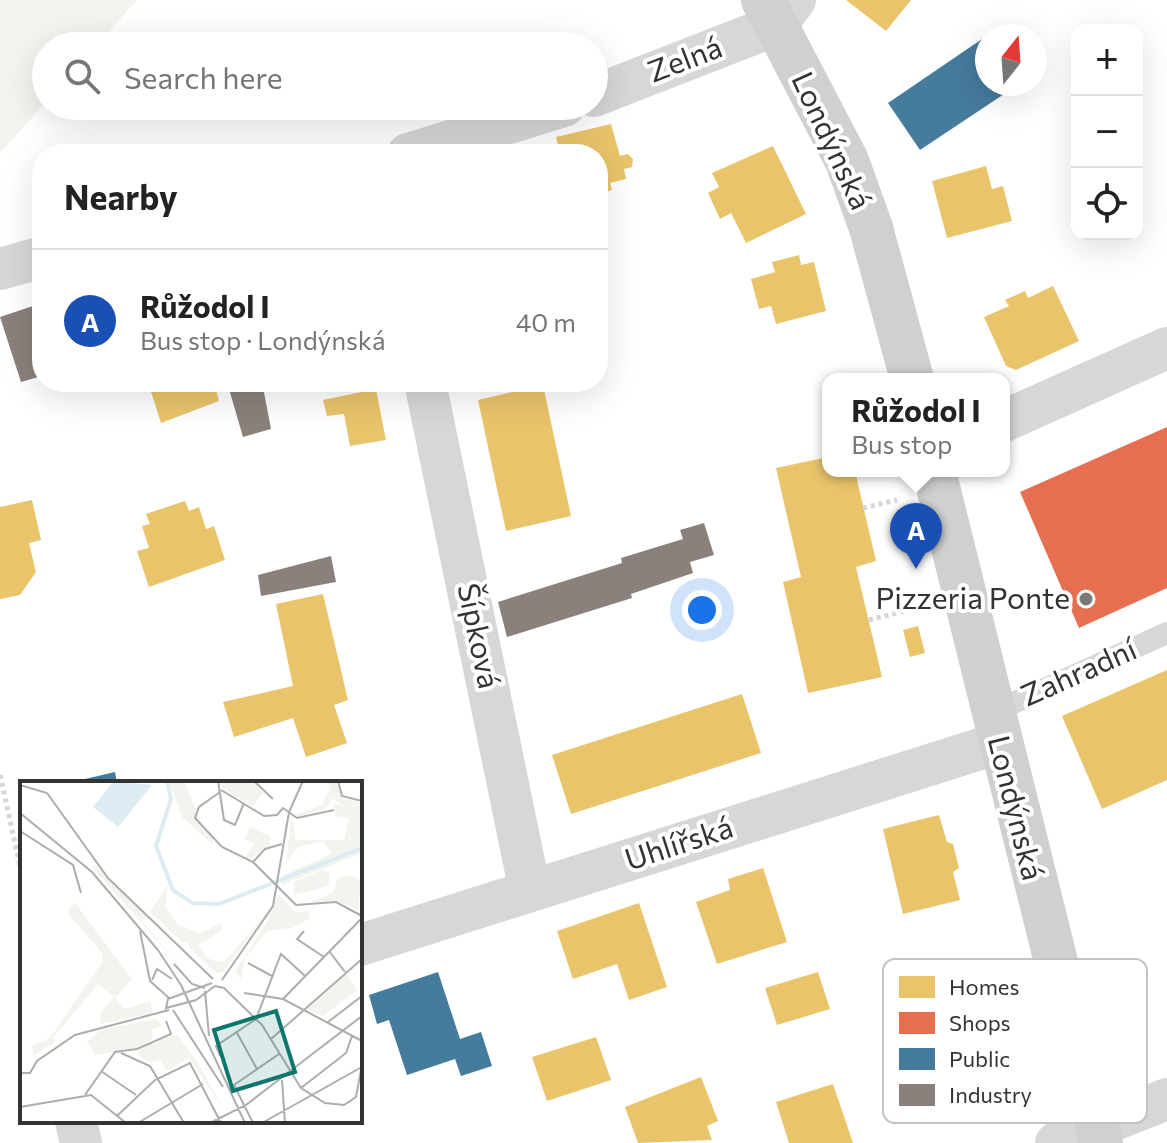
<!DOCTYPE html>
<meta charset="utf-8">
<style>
body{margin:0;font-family:Commissioner,sans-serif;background:#f6f6f6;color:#222}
.controls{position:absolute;right:24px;top:24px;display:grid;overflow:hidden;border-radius:16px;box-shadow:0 8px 32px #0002}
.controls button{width:72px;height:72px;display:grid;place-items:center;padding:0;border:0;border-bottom:2px solid #e0e0e0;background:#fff;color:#222;font:40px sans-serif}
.compass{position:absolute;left:975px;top:24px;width:72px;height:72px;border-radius:50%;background:#fff;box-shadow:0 8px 32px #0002;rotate:17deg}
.you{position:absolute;left:702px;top:610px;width:28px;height:28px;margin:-20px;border:6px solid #fff;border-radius:50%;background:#1a73e8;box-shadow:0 0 0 12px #1a73e833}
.badge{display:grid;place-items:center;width:52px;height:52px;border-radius:50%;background:#111827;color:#fff;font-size:26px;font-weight:700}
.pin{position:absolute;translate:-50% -66px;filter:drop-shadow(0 2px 4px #0008)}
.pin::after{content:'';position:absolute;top:42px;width:28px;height:24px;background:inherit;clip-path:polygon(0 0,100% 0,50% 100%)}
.popup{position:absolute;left:822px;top:373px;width:188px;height:104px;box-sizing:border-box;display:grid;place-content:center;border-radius:16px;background:#fff;filter:drop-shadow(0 2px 6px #0005);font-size:26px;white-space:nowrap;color:#767676}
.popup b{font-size:30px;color:#222}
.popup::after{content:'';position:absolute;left:50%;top:100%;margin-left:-16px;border:16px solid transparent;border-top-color:#fff}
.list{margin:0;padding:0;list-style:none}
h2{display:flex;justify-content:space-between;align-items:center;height:104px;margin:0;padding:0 32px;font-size:34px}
h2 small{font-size:26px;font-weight:400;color:#767676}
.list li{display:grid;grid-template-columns:52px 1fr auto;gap:24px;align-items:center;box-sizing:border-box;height:144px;padding:0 32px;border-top:2px solid #e0e0e0}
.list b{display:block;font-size:30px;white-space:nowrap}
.list p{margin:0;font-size:26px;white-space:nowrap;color:#767676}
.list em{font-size:26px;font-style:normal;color:#767676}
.icon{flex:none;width:44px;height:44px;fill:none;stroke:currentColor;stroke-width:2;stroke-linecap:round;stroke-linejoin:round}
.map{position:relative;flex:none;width:1167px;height:1143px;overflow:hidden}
.search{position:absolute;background:#fff;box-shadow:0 8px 32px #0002;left:32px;top:32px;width:576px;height:88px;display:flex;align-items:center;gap:20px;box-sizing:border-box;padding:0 28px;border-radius:44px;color:#767676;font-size:30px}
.panel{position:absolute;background:#fff;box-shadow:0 8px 32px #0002;left:32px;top:144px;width:576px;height:248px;border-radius:32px}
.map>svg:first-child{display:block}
.green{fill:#f1f5ed}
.homes{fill:#e9c46a}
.shops{fill:#e76f51}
.public{fill:#457b9d}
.industry{fill:#8a817c}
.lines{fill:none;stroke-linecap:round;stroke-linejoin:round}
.path{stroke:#d6d6d6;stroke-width:5;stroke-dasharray:4 4;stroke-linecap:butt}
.service{stroke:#d7d7d7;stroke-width:22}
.minor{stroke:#d7d7d7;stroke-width:42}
.secondary{stroke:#d0d0d0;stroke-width:44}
.poi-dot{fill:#7a7a7a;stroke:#fff;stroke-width:3}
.labels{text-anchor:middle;stroke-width:8;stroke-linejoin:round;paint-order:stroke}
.street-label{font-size:30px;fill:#333;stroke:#fff}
.poi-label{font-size:30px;fill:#333;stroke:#fff;text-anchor:end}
.inset-river{fill:none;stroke:#ddebf3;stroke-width:4}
.inset-road{fill:none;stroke:#adadad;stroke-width:2}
.view{fill:#0f766e;fill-opacity:0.15;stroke:#0f766e;stroke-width:4}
.inset-edge{fill:none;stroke:#333;stroke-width:4}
.key{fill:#fff;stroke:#c2c2c2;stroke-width:2}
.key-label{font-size:22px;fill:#333}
</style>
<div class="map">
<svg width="1167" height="1143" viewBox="0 0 1167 1143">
<rect width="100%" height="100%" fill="#fff"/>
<polygon class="green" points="0,0 137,0 96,46 46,46 46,102 0,153"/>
<g class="homes">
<polygon points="846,0 911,0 886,31"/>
<polygon points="611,124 620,156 628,154 633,159 632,167 624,169 626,179 610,183 612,190 598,195 598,154 560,154 556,137"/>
<polygon points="773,146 806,214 746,243 731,213 720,219 708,193 719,187 712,173"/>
<polygon points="986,166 992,189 1003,186 1012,221 947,238 932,181"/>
<polygon points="799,255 801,265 814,262 826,311 776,324 771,306 759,309 751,279 775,272 772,262"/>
<polygon points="1053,286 1079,341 1016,370 1006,366 984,317 1009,306 1005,300 1025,291 1028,298"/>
<polygon points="148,382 214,382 219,401 161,423"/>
<polygon points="543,385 571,516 506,531 478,400"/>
<polygon points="376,389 386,440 350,446 344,414 327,416 323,400"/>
<polygon points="828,457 828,471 855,471 876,561 856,567 882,677 808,693 783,582 801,577 776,468"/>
<polygon points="32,500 41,540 29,543 36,572 20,595 0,599 0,507"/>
<polygon points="185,501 189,511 199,507 206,529 214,526 225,560 149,587 137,551 149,548 142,526 150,524 146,514"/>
<polygon points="323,594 348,700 334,705 347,743 306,757 293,718 234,737 223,702 293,686 276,604"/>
<polygon points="918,626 925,653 910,657 903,630"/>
<polygon points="1167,670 1167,780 1102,809 1062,716"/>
<polygon points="742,694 761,753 571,814 552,755"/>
<polygon points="939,815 947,842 953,844 959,868 953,872 960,900 903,914 883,829"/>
<polygon points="763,868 787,942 717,964 696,902 730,890 728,879"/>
<polygon points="639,903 667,987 629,1000 617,964 573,979 557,931"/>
<polygon points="818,972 830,1009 777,1025 765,988"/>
<polygon points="596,1037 611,1080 547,1101 532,1057"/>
<polygon points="701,1077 718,1121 707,1126 712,1140 638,1143 625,1107"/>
<polygon points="833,1084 853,1143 789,1143 776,1102"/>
</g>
<g class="shops">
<polygon points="1167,427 1167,588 1079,628 1020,492"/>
<polygon points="982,991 993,1034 953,1043 943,999"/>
</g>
<g class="public">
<polygon points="985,37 987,84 1019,84 920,150 888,103"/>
<polygon points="115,772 117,783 72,783 72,782"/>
<polygon points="438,972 460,1039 481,1032 492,1066 461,1076 455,1059 407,1075 389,1020 377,1024 369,995"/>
</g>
<g class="industry">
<polygon points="42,303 42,376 21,382 0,317"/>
<polygon points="227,382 262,382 271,429 243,437"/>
<polygon points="704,523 714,555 690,562 693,573 631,594 632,598 507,637 498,602 622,563 621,558 683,539 680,530"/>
<polygon points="331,556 336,582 261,596 258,575"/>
</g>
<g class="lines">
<g class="path">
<polyline points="863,508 897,500"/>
<polyline points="869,620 924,606"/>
<polyline points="0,775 22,875"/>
</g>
<polyline class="service" points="992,713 1167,633"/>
<g class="minor">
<polyline points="594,96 776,25 795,0"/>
<polyline points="408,154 564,106"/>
<polyline points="0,269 42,257"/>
<polyline points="425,382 530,891"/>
<polyline points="1004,421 1167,348"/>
<polyline points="360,945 999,743"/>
<polyline points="76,1121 81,1143"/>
<polyline points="1056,1143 1167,1099"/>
</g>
<g class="secondary">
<polyline points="763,0 847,161 871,228 912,379"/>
<polyline points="934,471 1101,1143"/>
</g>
</g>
<circle class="poi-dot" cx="1086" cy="599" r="8"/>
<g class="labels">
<g class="street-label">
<text transform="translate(685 60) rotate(-21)" y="10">Zelná</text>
<text transform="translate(831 141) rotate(65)" y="10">Londýnská</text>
<text transform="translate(478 636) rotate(78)" y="10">Šípková</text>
<text transform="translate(1079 673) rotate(-24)" y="10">Zahradní</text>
<text transform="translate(1015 808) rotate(76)" y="10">Londýnská</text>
<text transform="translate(679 844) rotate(-18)" y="10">Uhlířská</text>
</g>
<g class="poi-label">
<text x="1070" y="609">Pizzeria Ponte</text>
</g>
</g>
<g transform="translate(20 781)">
<rect width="342" height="342" fill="#fff"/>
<path d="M149 0H164L183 46 194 57 192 63 162 36ZM199 0H232L244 11 233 25 202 8ZM304 0H316L322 17 342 22V72L262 104 261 96 274 89 312 73 303 60 278 66 266 81 272 35 276 59H324L329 37 315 35 314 22 324 26 313 17 306 27 278 36 275 34 302 24 311 5ZM230 46 251 56 249 64 230 78 225 77 234 62 225 58ZM75 84 127 135 122 140 167 193 73 87ZM302 89 310 93 309 105 274 114V101ZM327 94 342 99 338 129 317 120 291 121 312 112 318 98ZM147 105 146 127 158 144 180 152 201 142 202 149 178 165 189 178 204 181 247 132 202 192H196L170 168 168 160 163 162 130 131ZM258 113 276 132 287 130 291 137 272 147 247 150 225 177 221 198 215 190 249 138ZM55 122 112 198 95 217 105 228 130 220 133 232 81 243 80 232 94 216 78 203 33 257 37 260 14 274 12 265 30 257 83 180 82 172 47 131ZM326 193 337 209 303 235 288 228ZM136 238 143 245 132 248 133 257 117 268 75 274 67 261 82 248ZM157 253 176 279 204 329 169 277 146 290 141 279 130 282 118 274 121 266Z" fill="#f1f5ed"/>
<path d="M94 0 132 4 98 46 73 26Z" fill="#ddebf3"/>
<path class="inset-river" d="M147 0 151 18 136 65 153 109 172 122 199 123 342 67"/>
<path class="inset-road" d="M198 0 204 39 215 44 224 22M234 0 253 18M318 0 322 15 342 20M0 4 27 12 88 97 193 198M201 9 244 35 257 34 263 27 277 37 314 29M200 11 179 26 175 37 202 66 233 81 276 124 316 121 342 135M0 32 72 91 138 169 161 204 225 342M0 50 53 84 61 112M233 81 245 68 262 63M120 150 130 200 149 217M284 150 277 158 304 176M309 170 325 191M228 182 252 195M154 183 172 203 185 207M132 199 137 188 152 198M202 199 253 125 269 31 283 0M192 202 148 218 146 227 176 219 195 205 204 207 242 244 281 307 305 322 324 324 336 316 342 284M185 210 189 255M224 212 263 218 342 260M263 218 342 137M153 229 203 306M308 241 342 215M217 252 237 288M251 258 342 178M101 272 130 285 164 342M200 275 196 265 236 238 261 173 285 195M81 290 116 314M0 292H10L17 280 55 254 149 229M262 299 265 342M281 307 326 272 332 255M65 314 95 271 117 268 151 253 146 240M0 326 71 314 106 342M97 335 135 299 170 282 201 342M118 342 183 303M190 342 226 324 342 235M233 342 214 304 259 273M242 342 340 287"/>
<path class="view" d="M256 230 275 291 213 310 194 249Z"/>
<rect width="342" height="342" class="inset-edge"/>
</g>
<rect x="883" y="959" width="264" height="164" rx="12" class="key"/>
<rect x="899" y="976" width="36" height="22" fill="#e9c46a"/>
<rect x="899" y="1012" width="36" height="22" fill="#e76f51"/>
<rect x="899" y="1048" width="36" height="22" fill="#457b9d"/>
<rect x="899" y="1084" width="36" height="22" fill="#8a817c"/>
<g class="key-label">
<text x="949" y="995">Homes</text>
<text x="949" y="1031">Shops</text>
<text x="949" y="1067">Public</text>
<text x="949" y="1103">Industry</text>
</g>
</svg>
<div class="controls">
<button>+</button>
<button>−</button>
<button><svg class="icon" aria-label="locate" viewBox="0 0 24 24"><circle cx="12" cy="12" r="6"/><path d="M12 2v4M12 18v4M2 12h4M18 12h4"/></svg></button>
</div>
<svg class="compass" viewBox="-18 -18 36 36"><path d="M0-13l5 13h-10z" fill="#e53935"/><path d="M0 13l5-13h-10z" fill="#767676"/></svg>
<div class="you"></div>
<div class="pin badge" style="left:916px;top:569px;background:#1a4fb4">A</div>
<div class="popup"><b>Růžodol I</b>Bus stop</div>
<div class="search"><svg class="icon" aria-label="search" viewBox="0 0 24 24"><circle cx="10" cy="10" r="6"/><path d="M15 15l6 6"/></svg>Search here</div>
<section class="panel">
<h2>Nearby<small></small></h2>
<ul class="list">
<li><span class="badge" style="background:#1a4fb4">A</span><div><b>Růžodol I</b><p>Bus stop · Londýnská</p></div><em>40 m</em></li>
</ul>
</section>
</div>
